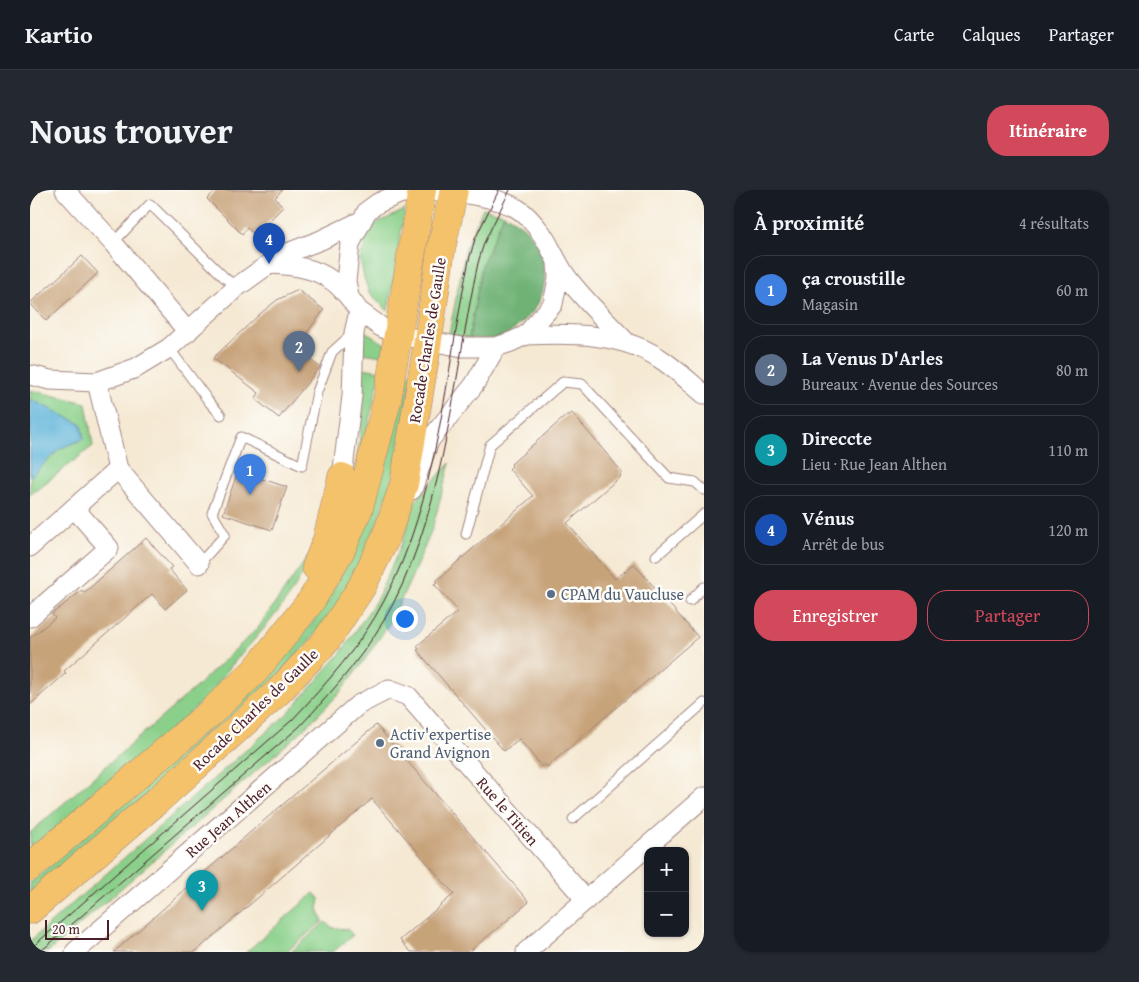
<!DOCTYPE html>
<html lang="fr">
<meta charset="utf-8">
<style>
body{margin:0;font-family:"Gentium Book Plus",serif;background:#242831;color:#f1f3f6}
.controls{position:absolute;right:15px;bottom:15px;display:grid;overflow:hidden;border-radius:10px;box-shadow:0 1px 4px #0004}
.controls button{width:45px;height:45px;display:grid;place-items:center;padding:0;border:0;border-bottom:1px solid #363941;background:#171b24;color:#f1f3f6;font:25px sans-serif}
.scale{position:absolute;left:15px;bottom:12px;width:64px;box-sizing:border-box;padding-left:5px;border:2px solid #4a1f2b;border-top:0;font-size:14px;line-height:18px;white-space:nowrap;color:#4a1f2b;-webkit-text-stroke:4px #fdfcf7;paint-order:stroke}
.you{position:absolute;left:374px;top:428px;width:18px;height:18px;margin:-12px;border:4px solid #fff;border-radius:50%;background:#1a73e8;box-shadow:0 0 0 8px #1a73e833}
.badge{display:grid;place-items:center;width:32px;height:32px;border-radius:50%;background:#d1495b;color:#fff;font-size:16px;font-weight:700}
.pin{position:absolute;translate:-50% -41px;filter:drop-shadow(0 1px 2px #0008)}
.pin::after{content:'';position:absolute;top:26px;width:18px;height:15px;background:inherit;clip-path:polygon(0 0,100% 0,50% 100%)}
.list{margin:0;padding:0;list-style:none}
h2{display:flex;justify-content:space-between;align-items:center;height:65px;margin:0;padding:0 20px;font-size:21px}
h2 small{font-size:16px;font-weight:400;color:#9ea1a6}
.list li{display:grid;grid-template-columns:32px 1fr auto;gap:15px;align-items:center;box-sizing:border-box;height:70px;margin:0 10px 10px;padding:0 10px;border:1px solid #363941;border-radius:20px}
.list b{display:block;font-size:19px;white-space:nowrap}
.list p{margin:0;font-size:16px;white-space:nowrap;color:#9ea1a6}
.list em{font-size:16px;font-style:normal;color:#9ea1a6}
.actions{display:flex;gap:10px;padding:15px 20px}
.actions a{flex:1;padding:11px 0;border:1px solid #d1495b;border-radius:20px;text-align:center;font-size:18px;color:#d1495b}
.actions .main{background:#d1495b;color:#fff}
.map{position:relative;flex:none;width:674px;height:762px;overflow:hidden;border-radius:20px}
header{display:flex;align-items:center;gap:30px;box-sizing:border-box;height:70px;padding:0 25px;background:#171b24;border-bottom:1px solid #363941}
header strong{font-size:24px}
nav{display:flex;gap:28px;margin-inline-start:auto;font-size:18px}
.intro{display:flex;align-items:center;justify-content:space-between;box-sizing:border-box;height:120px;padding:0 30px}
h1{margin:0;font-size:35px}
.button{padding:12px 22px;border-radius:20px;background:#d1495b;color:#fff;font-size:18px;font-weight:700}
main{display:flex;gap:30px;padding:0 30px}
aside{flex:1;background:#171b24;border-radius:20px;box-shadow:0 1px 4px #0004}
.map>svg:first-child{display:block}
.green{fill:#8ad08a;stroke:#6a785a}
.forest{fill:#6fb276;stroke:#5c6850}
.water{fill:#5db4da;stroke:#546a82}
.building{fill:#c7a37a}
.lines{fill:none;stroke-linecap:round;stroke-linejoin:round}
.lane-casing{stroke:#a0847f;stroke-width:11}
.street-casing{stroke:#a0847f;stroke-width:21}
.primary-casing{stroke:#a0847f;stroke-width:29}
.lane{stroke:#fff;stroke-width:9}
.street{stroke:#fff;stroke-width:19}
.primary{stroke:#f4c26a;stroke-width:28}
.tram{stroke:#4a1f2b;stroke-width:1}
.service-dot{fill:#5c6f8a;stroke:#fdfcf7;stroke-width:2}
.labels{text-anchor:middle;stroke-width:5;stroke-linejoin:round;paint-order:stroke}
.street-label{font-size:16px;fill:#4a1f2b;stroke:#fdfcf7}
.service-label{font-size:16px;fill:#4e5e75;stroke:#fdfcf7;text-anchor:start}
</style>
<header>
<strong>Kartio</strong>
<nav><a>Carte</a><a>Calques</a><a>Partager</a></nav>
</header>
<div class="intro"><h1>Nous trouver</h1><a class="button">Itinéraire</a></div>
<main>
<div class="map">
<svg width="674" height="762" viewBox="0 0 674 762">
<rect width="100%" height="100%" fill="#fdfcf7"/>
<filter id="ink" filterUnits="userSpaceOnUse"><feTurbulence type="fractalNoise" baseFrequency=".02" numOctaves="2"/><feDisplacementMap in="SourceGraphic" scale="10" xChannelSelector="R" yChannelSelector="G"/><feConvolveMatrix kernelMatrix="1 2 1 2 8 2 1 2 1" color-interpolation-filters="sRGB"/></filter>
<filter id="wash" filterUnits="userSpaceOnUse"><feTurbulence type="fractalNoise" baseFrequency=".0096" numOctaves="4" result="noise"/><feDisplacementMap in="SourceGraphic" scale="20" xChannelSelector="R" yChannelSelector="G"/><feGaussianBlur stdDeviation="1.12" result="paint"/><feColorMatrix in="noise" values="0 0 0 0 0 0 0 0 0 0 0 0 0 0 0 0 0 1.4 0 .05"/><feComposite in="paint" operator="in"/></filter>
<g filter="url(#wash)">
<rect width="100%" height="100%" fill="#f5e9d3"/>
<g class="green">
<polygon points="453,18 474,24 452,75 439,148 419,144 436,57"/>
<polygon points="375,20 358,121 339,102 334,88 330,69 337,45 345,34"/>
<polygon points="333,140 355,154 352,166 333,163"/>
<polygon points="332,178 351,181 324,297 333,219"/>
<polygon points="373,182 383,185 361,296 338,357 308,414 277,454 231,505 0,707 0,693 184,533 250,470 282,433 321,367"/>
<polygon points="0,200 56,213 63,256 0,305"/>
<polygon points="420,273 402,339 383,384 361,431 331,475 307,506 272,541 18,762 0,762 0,751 257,524 310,464 347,409 372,353 385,311"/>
<path d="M282 361C267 406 231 441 201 476 193 486 186 497 178 507L0 662V643L165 498 228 438Z"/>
<polygon points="284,703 290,709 288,719 293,731 256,762 216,762"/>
<polygon points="295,732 303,738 317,739 323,745 303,762 261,762"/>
</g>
<path class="forest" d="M474 24C481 28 488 32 494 37 519 61 523 101 498 127 490 135 481 143 470 147 460 150 449 149 439 148L452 75Z"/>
<polygon class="water" points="0,209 51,234 54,249 31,258 0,287"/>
<g id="blocks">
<g class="building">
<polygon points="186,0 252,0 245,8 253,17 225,45 217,38 212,44 177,9"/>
<polygon points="52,66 68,83 16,131 0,113"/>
<polygon points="268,100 294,120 265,158 290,177 249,228 225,209 229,203 183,168 231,123 247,110"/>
<polygon points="542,223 592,282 590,285 591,286 537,333 585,389 604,374 668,447 517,577 515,574 512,577 489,549 474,561 387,460 389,459 387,456 428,421 404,394 407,392 406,391 503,306 479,279 482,276 481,274 538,224 539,226"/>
<polygon points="208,281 257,297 242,340 193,324"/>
<polygon points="116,348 142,377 139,379 157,400 135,419 122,404 34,481 36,483 0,515 0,448 25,428 22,424 52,400 54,403"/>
<polygon points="346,535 499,712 439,762 381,762 370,750 424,704 342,609 165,762 84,762 224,639"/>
</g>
</g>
</g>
<g filter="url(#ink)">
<use href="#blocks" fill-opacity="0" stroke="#a0847f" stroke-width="1"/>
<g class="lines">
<g class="lane-casing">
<g id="lane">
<polyline points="83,53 120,14 195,88 207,97"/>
<polyline points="139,158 180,213 191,225"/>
<polyline points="436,344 460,255 533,192 552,194 639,288 665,292 674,300"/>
<polyline points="626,366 674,324"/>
<polyline points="169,374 195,345 182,323 211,247 272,276 287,202 302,162 323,143"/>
<polyline points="660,411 674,397"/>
<polyline points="543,629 674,513"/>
</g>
</g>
<g class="street-casing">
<g id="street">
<polyline points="35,0 83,53 158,142"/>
<polyline points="390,0 369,4 348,13 337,21 320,54 316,91 319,107 329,121 351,137 368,145 432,157 466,157 481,152 496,145 523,114 528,88 527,72"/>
<path d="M396 0C423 2 465 5 488 19 498 25 506 36 512 44 522 59 528 76 539 90 556 112 577 132 596 152"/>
<path d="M239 74C260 75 284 77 301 90 308 94 313 101 319 107"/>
<path d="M496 145C543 143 596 143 635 172 649 182 661 193 674 204"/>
<polyline points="0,185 20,190 67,192 106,178 139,158 207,97 239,74 260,62 291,50 331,31"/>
<polyline points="67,192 88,279 169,374"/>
<polyline points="312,287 322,206 324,143 329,121"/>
<polyline points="382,300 399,251 444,195 466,157"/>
<polyline points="0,357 88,279"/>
<polyline points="0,427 79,358 44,318"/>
<polyline points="45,762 328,515 359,499 378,506 556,710"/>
<polyline points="496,762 674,607"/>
</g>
</g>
<g class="primary-casing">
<g id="primary">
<polyline points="286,377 297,349 312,287"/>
<polyline points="0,677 179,524 225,481 281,411 311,360 329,318 357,211 392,0"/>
<polyline points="0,720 128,610 248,502 296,451 331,398 356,347 374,294 398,150 411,60 424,0"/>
</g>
</g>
<use href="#lane" class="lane"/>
<use href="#street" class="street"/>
<use href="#primary" class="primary"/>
<g class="tram">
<path d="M0 759 262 530C296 494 331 455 354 411 409 306 415 184 439 70L445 49 469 0"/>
<path d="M10 762 269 537C305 499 339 460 363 414 417 308 423 187 448 73L454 53 480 0"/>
</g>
</g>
</g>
<g class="service-dot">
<circle cx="521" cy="404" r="5"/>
<circle cx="350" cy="553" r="5"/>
</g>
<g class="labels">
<g class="street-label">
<text transform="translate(397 150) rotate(-81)" y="6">Rocade Charles de Gaulle</text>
<text transform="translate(225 519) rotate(-44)" y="6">Rocade Charles de Gaulle</text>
<text transform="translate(478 621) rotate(49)" y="6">Rue le Titien</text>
<text transform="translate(198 629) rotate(-41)" y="6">Rue Jean Althen</text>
</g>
<g class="service-label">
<text x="531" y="410">CPAM du Vaucluse</text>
<text x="360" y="550">Activ'expertise<tspan x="360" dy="18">Grand Avignon</tspan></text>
</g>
</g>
</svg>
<div class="controls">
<button>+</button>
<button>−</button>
</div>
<div class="scale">20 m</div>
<div class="you"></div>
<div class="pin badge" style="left:220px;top:305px;background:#3f7fe0">1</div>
<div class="pin badge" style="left:269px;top:182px;background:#5c6f8a">2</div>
<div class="pin badge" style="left:172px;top:721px;background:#0f9aa8">3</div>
<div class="pin badge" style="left:239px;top:74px;background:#1a4fb4">4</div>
</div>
<aside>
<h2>À proximité<small>4 résultats</small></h2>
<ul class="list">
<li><span class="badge" style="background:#3f7fe0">1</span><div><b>ça croustille</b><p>Magasin</p></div><em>60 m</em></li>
<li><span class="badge" style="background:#5c6f8a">2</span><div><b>La Venus D'Arles</b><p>Bureaux · Avenue des Sources</p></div><em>80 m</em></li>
<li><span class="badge" style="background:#0f9aa8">3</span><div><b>Direccte</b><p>Lieu · Rue Jean Althen</p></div><em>110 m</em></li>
<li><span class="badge" style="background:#1a4fb4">4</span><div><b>Vénus</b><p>Arrêt de bus</p></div><em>120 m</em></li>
</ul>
<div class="actions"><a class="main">Enregistrer</a><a>Partager</a></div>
</aside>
</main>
